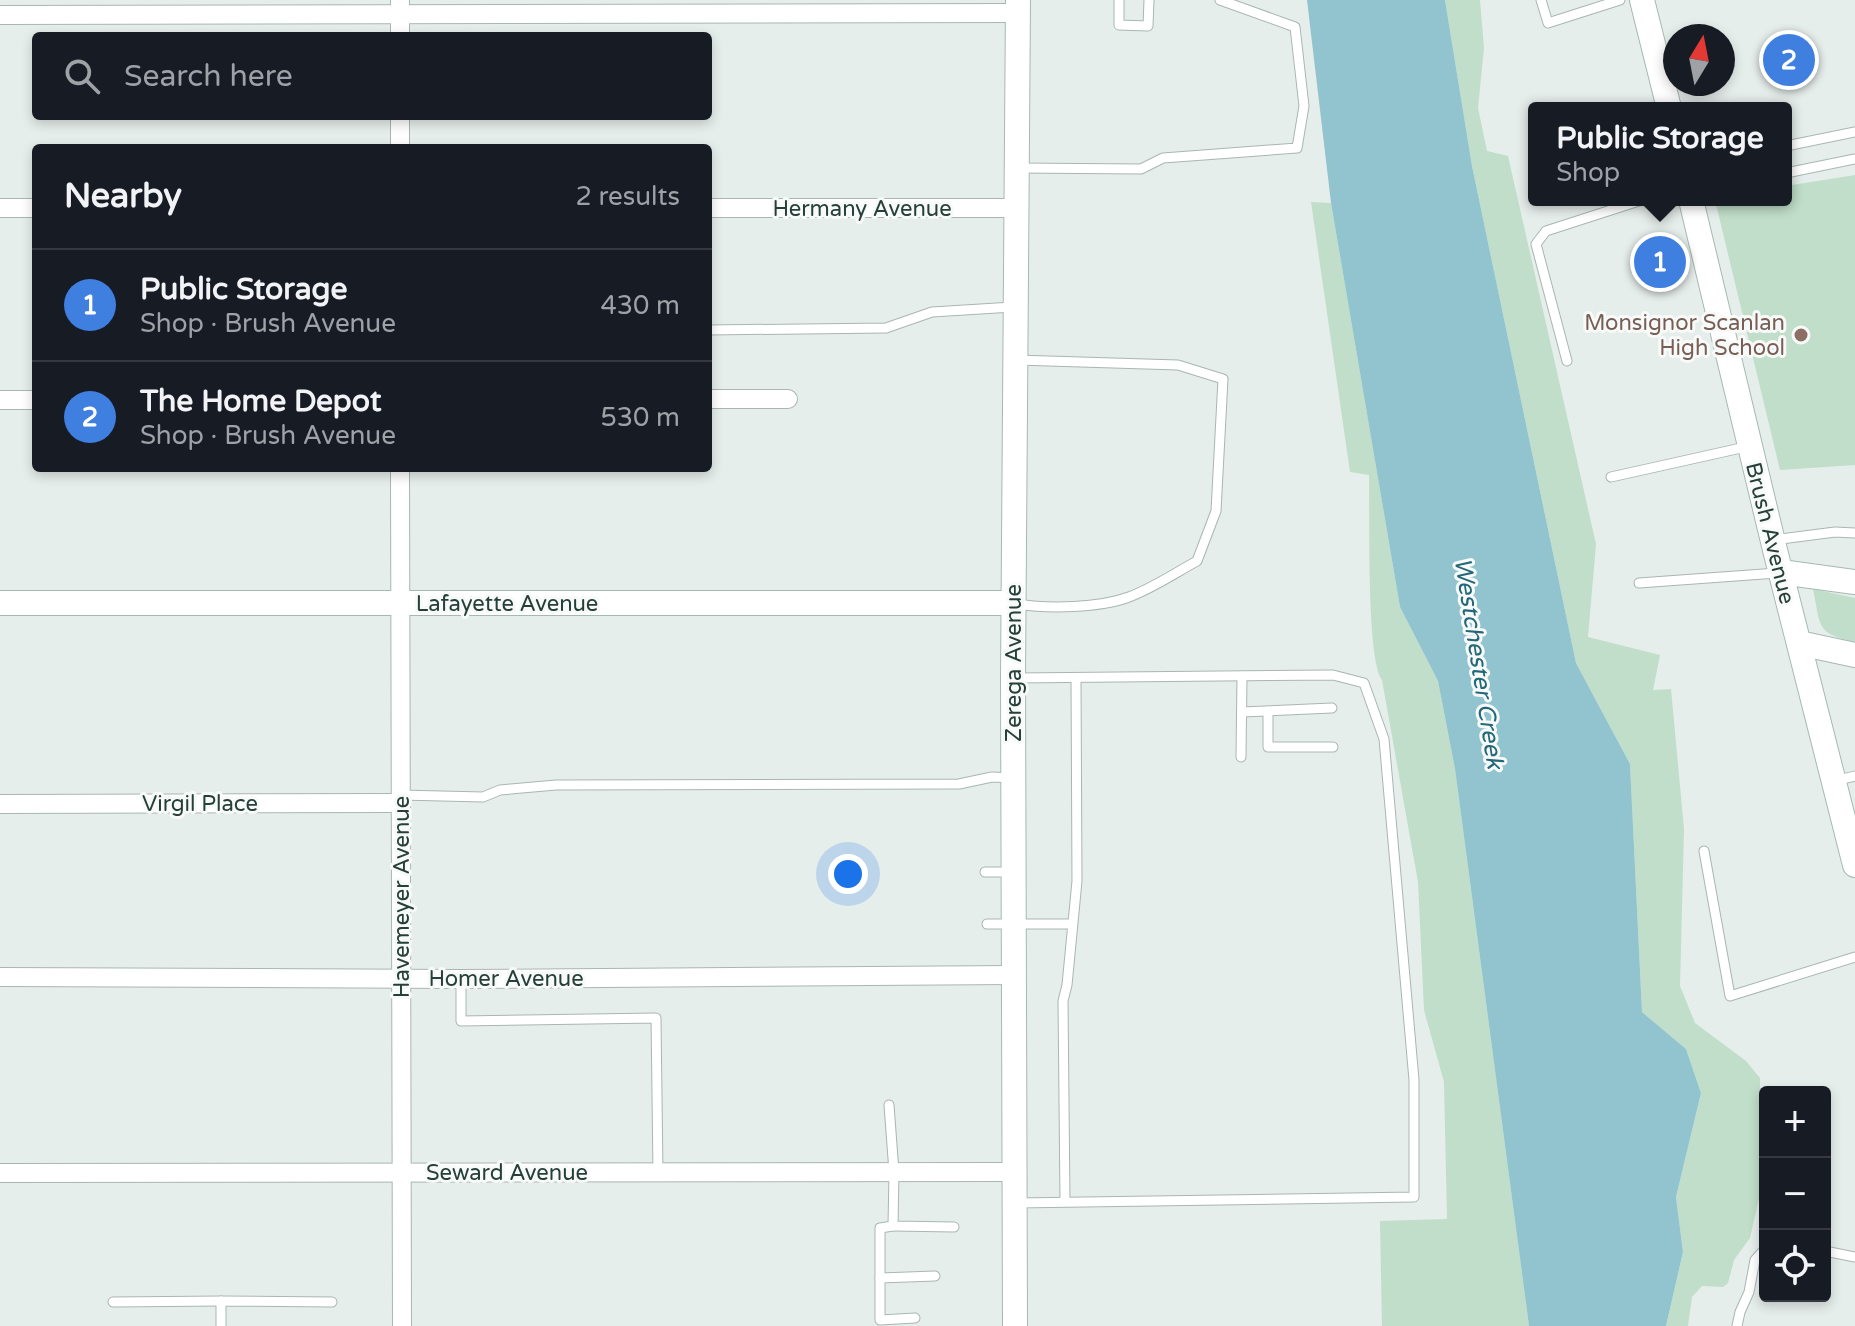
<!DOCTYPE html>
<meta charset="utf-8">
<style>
body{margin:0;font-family:"Varela Round",sans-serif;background:#242831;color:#f1f3f6}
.controls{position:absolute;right:24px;bottom:24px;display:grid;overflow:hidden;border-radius:8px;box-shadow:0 4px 12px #0003}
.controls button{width:72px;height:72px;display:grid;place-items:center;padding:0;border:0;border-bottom:2px solid #363941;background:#171b24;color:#f1f3f6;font:40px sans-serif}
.compass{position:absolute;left:1663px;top:24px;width:72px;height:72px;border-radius:50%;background:#171b24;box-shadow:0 4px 12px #0003;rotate:10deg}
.you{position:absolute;left:848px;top:874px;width:28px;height:28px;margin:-20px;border:6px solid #fff;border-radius:50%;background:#1a73e8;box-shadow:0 0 0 12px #1a73e833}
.badge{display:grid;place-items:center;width:52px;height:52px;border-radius:50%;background:#eb8c67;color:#fff;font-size:26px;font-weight:700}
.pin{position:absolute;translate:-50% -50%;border:4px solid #fff;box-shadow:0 2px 8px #0006}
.popup{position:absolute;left:1528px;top:102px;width:264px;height:104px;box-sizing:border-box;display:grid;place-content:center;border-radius:8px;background:#171b24;filter:drop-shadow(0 2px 6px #0005);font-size:26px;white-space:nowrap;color:#9ea1a6}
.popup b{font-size:30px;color:#f1f3f6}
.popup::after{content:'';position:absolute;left:50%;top:100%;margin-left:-16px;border:16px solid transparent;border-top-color:#171b24}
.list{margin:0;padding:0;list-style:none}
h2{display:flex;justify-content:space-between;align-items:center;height:104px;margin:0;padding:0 32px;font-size:34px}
h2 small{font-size:26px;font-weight:400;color:#9ea1a6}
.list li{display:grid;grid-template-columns:52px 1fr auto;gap:24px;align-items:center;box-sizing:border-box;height:112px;padding:0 32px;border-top:2px solid #363941}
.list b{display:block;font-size:30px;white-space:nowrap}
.list p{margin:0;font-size:26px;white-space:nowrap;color:#9ea1a6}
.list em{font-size:26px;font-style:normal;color:#9ea1a6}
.icon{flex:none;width:44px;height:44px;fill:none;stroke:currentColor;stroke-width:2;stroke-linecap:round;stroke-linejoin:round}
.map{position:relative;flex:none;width:1855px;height:1326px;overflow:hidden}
.search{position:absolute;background:#171b24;box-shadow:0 4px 12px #0003;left:32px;top:32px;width:680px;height:88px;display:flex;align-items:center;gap:20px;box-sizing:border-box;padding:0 28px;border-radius:8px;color:#9ea1a6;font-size:30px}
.panel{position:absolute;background:#171b24;box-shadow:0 4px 12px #0003;left:32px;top:144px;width:680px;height:328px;border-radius:8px}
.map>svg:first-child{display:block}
.green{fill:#c0dec9}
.water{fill:#92c4cf}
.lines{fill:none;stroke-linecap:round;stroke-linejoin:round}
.lane-casing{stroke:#a9b6b2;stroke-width:11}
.street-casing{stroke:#a9b6b2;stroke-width:20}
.secondary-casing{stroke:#a5b9b3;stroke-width:26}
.lane{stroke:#fff;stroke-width:9}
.street{stroke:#fff;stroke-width:18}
.secondary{stroke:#fff;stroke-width:24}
.education-dot{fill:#8d6e63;stroke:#f7faf9;stroke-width:3}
.labels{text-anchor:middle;stroke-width:6;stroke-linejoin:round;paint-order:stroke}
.street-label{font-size:22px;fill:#264039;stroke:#f7faf9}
.education-label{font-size:22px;fill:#785e54;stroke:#f7faf9;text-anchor:end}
.water-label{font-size:24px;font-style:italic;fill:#226879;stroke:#f7faf9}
</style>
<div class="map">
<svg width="1855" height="1326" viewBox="0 0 1855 1326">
<rect width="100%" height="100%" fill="#e6eeeb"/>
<g class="green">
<polygon points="1445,0 1480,0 1484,48 1478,108 1487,151 1508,156 1596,544 1588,637 1660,655 1653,690 1671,689 1684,829 1680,986 1695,1023 1746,1061 1760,1078 1759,1146 1762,1185 1750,1238 1734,1260 1728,1283 1723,1287 1702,1286 1692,1297 1688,1326 1666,1326 1683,1252 1676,1197 1701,1093 1686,1049 1642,1012 1630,764 1576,663 1472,166"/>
<polygon points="1855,175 1855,465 1780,470 1715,200 1786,200 1786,186"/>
<path d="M1311 202 1331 203 1400 607 1438 681 1455 769 1529 1326H1382L1380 1221 1447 1219 1444 1082 1424 1010 1418 882 1382 680C1366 658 1370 510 1369 475L1350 472Z"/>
<path d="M1813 589 1855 598V642C1815 633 1821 626 1813 589Z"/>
</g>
<polygon class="water" points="1307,0 1445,0 1472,166 1576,663 1630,764 1642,1012 1686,1049 1701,1093 1676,1197 1683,1252 1666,1326 1529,1326 1455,769 1438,681 1400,607 1331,203"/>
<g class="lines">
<g class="lane-casing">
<g id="lane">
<polyline points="1119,0 1119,25 1148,26 1149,0"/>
<polyline points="1541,0 1548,23 1620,0"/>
<polyline points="1786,146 1855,132"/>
<polyline points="1017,168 1141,169 1163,158 1297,148 1304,106 1295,27 1220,0"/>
<polyline points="1786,173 1855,159"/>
<polyline points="708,330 886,328 932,312 1013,307"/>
<path d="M1016 360 1178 365 1223 379 1216 511 1197 561C1175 573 1153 588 1129 597 1099 608 1049 609 1017 604"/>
<polyline points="1567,361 1536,244 1546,231 1642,200"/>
<polyline points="1611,477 1750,446"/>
<polyline points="1773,540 1835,532 1855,533"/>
<polyline points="1639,583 1777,573"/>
<polyline points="1268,711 1268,747 1333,747"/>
<polyline points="1242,712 1332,708"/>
<polyline points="1241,757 1242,676"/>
<polyline points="1834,781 1855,776"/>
<polyline points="400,795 483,797 500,790 556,785 959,784 992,777 1013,778"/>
<polyline points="1704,851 1730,996 1855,957"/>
<polyline points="985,872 1013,872"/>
<polyline points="987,924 1072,924"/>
<polyline points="461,979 461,1021 656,1018 658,1173"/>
<polyline points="889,1105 894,1172 893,1226 954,1227"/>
<polyline points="1065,1201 1063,1001 1067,985 1077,881 1076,678"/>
<polyline points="1016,1203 1414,1197 1414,1080 1384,739 1364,683 1333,675 1016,678"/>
<polyline points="893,1226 880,1228 880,1320 915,1318"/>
<polyline points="1825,1251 1855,1257"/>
<polyline points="880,1278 935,1276"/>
<polyline points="113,1302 221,1301"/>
<polyline points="221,1326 221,1301 332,1302"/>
<polyline points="1737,1326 1740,1312 1749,1292 1755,1260 1765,1249"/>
</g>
</g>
<g class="street-casing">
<g id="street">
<polyline points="400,0 400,36"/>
<polyline points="0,15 1018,13"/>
<polyline points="400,148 400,116"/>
<polyline points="0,208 36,208"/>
<polyline points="708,208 1017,208"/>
<polyline points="708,399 788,399"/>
<polyline points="0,400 36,400"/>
<polyline points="400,468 402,1326"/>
<polyline points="0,804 401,803"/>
<polyline points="0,977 461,979 1013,975"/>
<polyline points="0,1173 1013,1172"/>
</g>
</g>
<g class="secondary-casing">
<g id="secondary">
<polyline points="1642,0 1669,108"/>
<polyline points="1691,200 1775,550 1855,865"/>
<polyline points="1781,572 1855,582"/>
<polyline points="0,603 1013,603"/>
<polyline points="1799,643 1855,655"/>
<polyline points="1015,1326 1013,678 1018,0"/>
</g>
</g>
<use href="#lane" class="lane"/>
<use href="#street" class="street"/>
<use href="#secondary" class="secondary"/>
</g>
<circle class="education-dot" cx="1801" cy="335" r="8"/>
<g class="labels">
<g class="street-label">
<text x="862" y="216">Hermany Avenue</text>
<text transform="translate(1771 533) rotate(76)" y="8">Brush Avenue</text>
<text x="507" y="611">Lafayette Avenue</text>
<text transform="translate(1013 663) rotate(-90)" y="8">Zerega Avenue</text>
<text x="200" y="811">Virgil Place</text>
<text transform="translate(401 897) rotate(-90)" y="8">Havemeyer Avenue</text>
<text x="506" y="986">Homer Avenue</text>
<text x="507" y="1180">Seward Avenue</text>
</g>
<g class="education-label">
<text x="1785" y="330">Monsignor Scanlan<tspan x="1785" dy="25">High School</tspan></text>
</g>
<g class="water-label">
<text transform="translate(1479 663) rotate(81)" y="8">Westchester Creek</text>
</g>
</g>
</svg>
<div class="controls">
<button>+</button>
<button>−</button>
<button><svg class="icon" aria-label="locate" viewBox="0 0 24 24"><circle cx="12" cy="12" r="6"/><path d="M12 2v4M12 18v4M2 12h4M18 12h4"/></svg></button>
</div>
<svg class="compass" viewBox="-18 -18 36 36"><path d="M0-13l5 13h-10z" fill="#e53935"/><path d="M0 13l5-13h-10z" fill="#9ea1a6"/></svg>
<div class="you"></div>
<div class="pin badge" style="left:1660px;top:262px;background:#3f7fe0">1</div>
<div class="popup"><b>Public Storage</b>Shop</div>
<div class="pin badge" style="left:1789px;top:60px;background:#3f7fe0">2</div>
<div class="search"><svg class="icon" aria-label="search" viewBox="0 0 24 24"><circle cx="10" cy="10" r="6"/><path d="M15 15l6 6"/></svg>Search here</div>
<section class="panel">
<h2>Nearby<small>2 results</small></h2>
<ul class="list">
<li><span class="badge" style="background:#3f7fe0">1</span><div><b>Public Storage</b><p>Shop · Brush Avenue</p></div><em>430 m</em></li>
<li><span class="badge" style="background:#3f7fe0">2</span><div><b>The Home Depot</b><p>Shop · Brush Avenue</p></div><em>530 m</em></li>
</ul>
</section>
</div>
